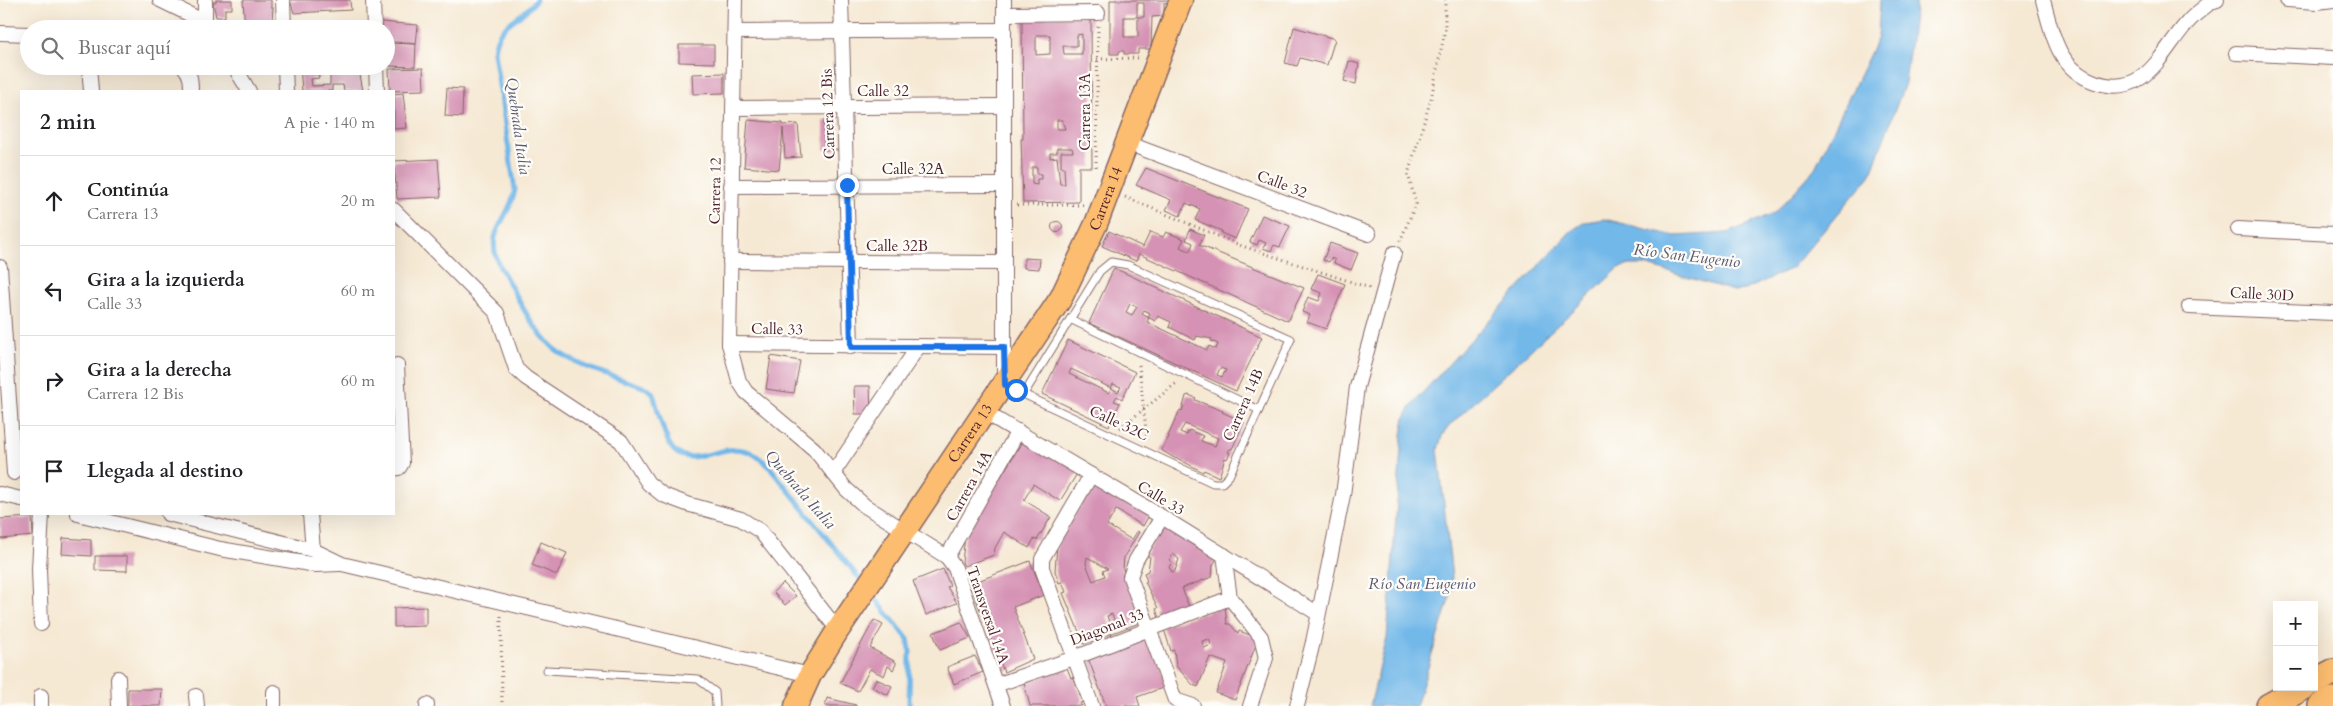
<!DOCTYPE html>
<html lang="es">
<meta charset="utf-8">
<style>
body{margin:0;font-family:Cardo,serif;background:#f6f6f6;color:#202124}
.controls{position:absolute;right:15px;bottom:15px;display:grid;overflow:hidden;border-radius:0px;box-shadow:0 5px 20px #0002}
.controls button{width:45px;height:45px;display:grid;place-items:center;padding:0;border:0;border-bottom:1px solid #e0e0e0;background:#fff;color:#202124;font:25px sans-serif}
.stop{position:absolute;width:15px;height:15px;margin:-11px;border:4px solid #1a73e8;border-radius:50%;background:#fff}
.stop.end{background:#1a73e8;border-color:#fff;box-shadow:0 1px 5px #0008}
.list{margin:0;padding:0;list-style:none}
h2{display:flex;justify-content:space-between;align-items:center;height:65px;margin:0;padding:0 20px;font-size:21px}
h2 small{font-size:16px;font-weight:400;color:#757577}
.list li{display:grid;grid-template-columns:32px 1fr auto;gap:15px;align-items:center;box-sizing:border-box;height:90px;padding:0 20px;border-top:1px solid #e0e0e0}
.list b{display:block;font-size:19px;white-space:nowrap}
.list p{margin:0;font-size:16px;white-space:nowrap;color:#757577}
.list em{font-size:16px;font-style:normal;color:#757577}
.icon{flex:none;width:28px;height:28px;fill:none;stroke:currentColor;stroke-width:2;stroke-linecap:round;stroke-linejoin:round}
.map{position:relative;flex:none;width:2333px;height:706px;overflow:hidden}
.search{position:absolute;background:#fff;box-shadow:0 5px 20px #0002;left:20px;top:20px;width:375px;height:55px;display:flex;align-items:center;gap:12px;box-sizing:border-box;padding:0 18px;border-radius:28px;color:#757577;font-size:19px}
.panel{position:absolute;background:#fff;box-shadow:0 5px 20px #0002;left:20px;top:90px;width:375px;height:425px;border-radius:0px}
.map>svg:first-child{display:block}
.water{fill:#72b8e9;stroke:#5e6c8a}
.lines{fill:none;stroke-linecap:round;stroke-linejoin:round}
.stream{stroke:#72b8e9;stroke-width:5}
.building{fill:#d592b4;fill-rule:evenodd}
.lane-casing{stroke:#866666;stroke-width:9}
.street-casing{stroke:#866666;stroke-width:16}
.primary-casing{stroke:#866666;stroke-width:25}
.highway-casing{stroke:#866666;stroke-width:28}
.path{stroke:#866666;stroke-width:3;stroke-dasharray:1 4;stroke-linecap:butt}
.lane{stroke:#fff;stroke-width:7}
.street{stroke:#fff;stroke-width:14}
.primary{stroke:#fcbd6f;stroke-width:22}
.highway{stroke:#fcbd6f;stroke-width:25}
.route{stroke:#1a73e8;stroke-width:6}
.labels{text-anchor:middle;stroke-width:4.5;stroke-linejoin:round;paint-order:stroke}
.street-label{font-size:15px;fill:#4a1f2b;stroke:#fdfcf7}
.water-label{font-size:16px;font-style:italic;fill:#58556e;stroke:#fdfcf7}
</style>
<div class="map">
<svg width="2333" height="706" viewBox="0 0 2333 706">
<rect width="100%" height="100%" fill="#fdfcf7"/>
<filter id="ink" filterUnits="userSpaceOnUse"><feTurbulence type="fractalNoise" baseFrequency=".02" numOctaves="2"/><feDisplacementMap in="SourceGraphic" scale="10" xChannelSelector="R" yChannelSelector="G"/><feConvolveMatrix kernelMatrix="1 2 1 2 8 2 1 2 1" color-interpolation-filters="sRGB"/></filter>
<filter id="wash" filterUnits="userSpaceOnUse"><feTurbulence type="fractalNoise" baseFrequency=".0096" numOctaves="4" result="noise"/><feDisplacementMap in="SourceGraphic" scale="20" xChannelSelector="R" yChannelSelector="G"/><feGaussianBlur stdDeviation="1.12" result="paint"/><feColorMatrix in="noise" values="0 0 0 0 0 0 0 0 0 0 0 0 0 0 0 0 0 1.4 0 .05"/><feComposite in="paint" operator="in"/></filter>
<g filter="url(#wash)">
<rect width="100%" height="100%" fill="#f6e9d4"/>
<polygon class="water" points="1880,0 1916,0 1905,83 1870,176 1792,268 1745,290 1734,291 1645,265 1630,265 1619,268 1450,425 1442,436 1438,449 1453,587 1416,706 1370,706 1387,638 1402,435 1405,417 1414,402 1571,231 1585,222 1604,219 1675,236 1728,233 1776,212 1814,170 1878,37"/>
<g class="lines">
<g class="stream">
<path d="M536 0C521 21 496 22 494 52L515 190C509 222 483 230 500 267 516 294 530 327 554 348 573 366 620 378 646 388L653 393C658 410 662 430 670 445 685 472 720 444 743 450 753 452 761 459 769 466L863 583"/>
<polyline points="870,592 908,639 910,650 909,706"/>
</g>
</g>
<g id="blocks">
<g class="building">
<polygon points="216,0 232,0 232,9 225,9 225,17 216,17 213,2 216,2"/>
<polygon points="243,0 271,0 271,7 273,7 272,22 274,22 274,29 245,29"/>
<polygon points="290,0 350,0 351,10 294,13"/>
<path d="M1110 0H1169V2L1164 3V16L1152 17 1151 49H1138V54H1124V51H1119V54H1110ZM1137 3H1144V17H1138V37H1124V17H1137Z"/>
<path d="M1091 16 1092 167H1079V202L1023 203 1021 139H1023L1022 18ZM1082 34V54H1064L1063 46H1077V35ZM1036 35H1050V54L1036 55ZM1057 120H1062L1065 129H1057ZM1057 148H1072L1073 152H1061V167H1064L1065 184H1060L1057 157 1050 158V153H1057ZM1032 167H1037V174H1041V179H1037V185L1032 184Z"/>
<polygon points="381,22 418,25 416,44 386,41 386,29 381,29"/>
<polygon points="351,25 352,29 333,29 333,26"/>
<polygon points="1294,27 1335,39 1327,65 1300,58 1297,66 1285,63"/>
<polygon points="386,43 416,44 415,67 386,66"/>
<polygon points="679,45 714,45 714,63 679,62"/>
<polygon points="1349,61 1359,64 1356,84 1344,81"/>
<rect x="261" y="66" width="15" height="4"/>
<polygon points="300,66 328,66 328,71 318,71 319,78 311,79 312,86 330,85 330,71 337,70 337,66 355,66 355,69 359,69 363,91 344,91 343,85 332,85 332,91 302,91"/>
<polygon points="423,68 424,90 390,91 389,69"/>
<polygon points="724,73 724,93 693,94 692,74"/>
<polygon points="447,88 463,89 462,117 445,116"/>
<polygon points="403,93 407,128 394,129 394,94"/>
<polygon points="748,120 783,123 783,125 798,124 801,157 785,158 783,128 779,170 744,167"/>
<rect x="824" y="120" width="15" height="30"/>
<polygon points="438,159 441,197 397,199 394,161"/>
<polygon points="1146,168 1248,209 1235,239 1221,233 1222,231 1195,220 1200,209 1186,203 1180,216 1166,210 1171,200 1136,185"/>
<polygon points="1262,215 1290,226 1280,247 1274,245 1271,251 1263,248 1266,243 1259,240 1257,245 1250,242"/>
<circle cx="1057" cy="227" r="5.5"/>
<polygon points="1190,229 1204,235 1199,245 1304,288 1288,321 1139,254 1136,261 1102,246 1109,231 1143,247 1150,232 1163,237 1166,232 1184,239 1180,247 1190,251 1193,243 1186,240"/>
<polygon points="1330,243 1358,253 1351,270 1334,263 1335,260 1331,258 1329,262 1323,260"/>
<polygon points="1024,258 1040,259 1039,269 1024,268"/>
<path d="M1114 268 1262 337 1236 391 1089 323ZM1130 304 1137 307 1132 315 1126 312ZM1144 310 1150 313 1148 317 1155 321 1158 316 1171 322 1169 327 1195 340 1197 336 1212 339 1211 341 1218 344 1216 349 1209 346 1207 350 1147 322 1149 318 1142 314ZM1220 368 1226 370 1222 377 1217 375Z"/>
<polygon points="1318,274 1345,284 1326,329 1307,322 1310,315 1302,312 1308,297 1319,301 1322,293 1311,289"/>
<path d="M1068 340 1135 372 1122 399 1117 396 1114 401 1120 403 1109 426 1042 394ZM1071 369 1111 388 1113 384 1121 387 1118 392 1111 388 1109 393 1069 374Z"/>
<polygon points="771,356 800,361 794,393 766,389"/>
<polygon points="854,386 870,386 871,414 855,414"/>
<path d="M1189 395 1196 398 1195 400 1223 411 1222 412 1244 422 1232 449H1230L1228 452 1230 453 1227 459 1225 458 1219 477 1204 470 1203 472 1177 458 1176 459 1161 450 1169 437 1168 436 1180 410 1182 411 1186 396ZM1185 424 1218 438 1215 446 1201 441 1203 436 1189 430 1187 435 1180 432Z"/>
<polygon points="1025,437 1080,469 1060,501 1033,484 1024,500 1051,517 1037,540 1034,539 1029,548 1004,532 995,548 994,555 964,566 962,562 965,536"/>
<path d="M1095 480 1151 512 1143 526 1116 510 1107 525 1132 540 1137 531 1139 532 1124 557 1123 569 1144 621 1084 644 1063 593 1066 592 1062 582 1059 583 1055 571 1057 545ZM1087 557 1108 569 1103 571 1105 576 1093 581 1086 564ZM1112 614 1115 623 1110 625 1107 616Z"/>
<polygon points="32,517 33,536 1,539 0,519"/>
<path d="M1164 522 1220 554 1213 565 1212 577 1182 588 1189 607 1159 618 1156 609 1158 608 1145 582 1147 581 1144 573 1148 571 1150 557 1146 555ZM1173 554 1179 559 1175 571 1172 572 1169 567 1172 562 1169 560Z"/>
<polygon points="63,538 91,540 91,556 62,554"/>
<polygon points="541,542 567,553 557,575 532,565"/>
<polygon points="95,556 127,556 127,571 95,570"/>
<polygon points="1030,561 1044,595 1013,607 1033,659 1004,672 970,584"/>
<polygon points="943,569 950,586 947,587 957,603 926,615 913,581"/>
<polygon points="783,583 796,596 785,605 773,592"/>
<path d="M1225 606 1227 624H1230L1238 633 1239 631 1253 636 1257 642 1235 700 1216 693 1227 663 1210 657 1198 687 1193 685 1176 666 1174 650 1171 651 1163 626ZM1209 639 1211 645 1204 648 1202 641Z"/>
<polygon points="426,607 426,626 394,627 394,608"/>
<polygon points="874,620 883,625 870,648 896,662 896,664 893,670 888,666 884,676 870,669 858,691 840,683"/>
<polygon points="961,622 970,638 940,650 933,633"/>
<polygon points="1148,633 1168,686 1137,697 1140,706 1106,706 1087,655"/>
<polygon points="975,656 983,672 954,684 947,667"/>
<polygon points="1067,668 1071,678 1074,677 1077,685 1083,702 1080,703 1082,706 1030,706 1024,683"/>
<polygon points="876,679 892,686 888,695 872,687"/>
<polygon points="128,689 162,689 161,706 128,706"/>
<polygon points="827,698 856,705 856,706 825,706"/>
</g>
</g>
</g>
<g filter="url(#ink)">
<use href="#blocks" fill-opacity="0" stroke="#866666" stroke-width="1"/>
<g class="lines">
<g class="lane-casing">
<g id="lane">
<polyline points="1070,319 1259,410"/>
<polyline points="1006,386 1213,483 1222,483 1229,476 1291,339 1128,265 1111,262 1100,271 1024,394"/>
<polyline points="547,670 698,679 715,692 716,706"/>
</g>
</g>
<g class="street-casing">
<g id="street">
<polyline points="160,0 205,22 211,29"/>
<polyline points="205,0 205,22"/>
<polyline points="283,0 284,29"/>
<polyline points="373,0 374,29"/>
<polyline points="735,0 729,344 739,381 746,392 814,449 846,489 865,506 947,557 955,568 1003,706"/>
<polyline points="841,0 851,347"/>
<polyline points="1004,0 1004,382"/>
<path d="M2043 0C2052 34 2058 69 2095 82 2153 102 2164 37 2201 10 2206 6 2211 1 2217 0"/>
<polyline points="2287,0 2317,2 2333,0"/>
<polyline points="1004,14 1098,13"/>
<polyline points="735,32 1004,30"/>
<polyline points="0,33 29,34"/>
<polyline points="2236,53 2333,58"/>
<polyline points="89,66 91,91"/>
<path d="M183 66C191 73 191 82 191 91"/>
<polyline points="234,66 249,91"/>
<polyline points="285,66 286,91"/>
<polyline points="376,66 377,91"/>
<polyline points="733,108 1004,106"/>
<polyline points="1127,143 1369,234"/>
<polyline points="731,186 1004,185"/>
<polyline points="394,210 497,313 516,369 526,378 621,441 648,483 663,495 687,504 741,519 760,531 838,630"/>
<polyline points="2238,229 2333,234"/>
<polyline points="730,261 1004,263"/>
<polyline points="0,267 14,473"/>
<polyline points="2189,307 2333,313"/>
<polyline points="729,344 1004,347"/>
<polyline points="986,413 1162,517 1317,613"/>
<polyline points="394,469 399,468 402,463 397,365"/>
<polyline points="833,473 918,347"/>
<polyline points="1091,475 1042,559 1042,568 1092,706"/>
<polyline points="0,494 21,499"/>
<polyline points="78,514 220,549 316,565 339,564"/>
<polyline points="168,514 313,550 342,564 810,675"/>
<polyline points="310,514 313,550"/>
<polyline points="1162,517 1136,560 1130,577 1175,700 1193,706"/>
<polyline points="1224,555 1230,598 1261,637 1266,658 1250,706"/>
<polyline points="947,557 1018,431"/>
<polyline points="41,624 39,569 42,514"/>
<polyline points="118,678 119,706"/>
<polyline points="996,685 1074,658 1230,598"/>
<polyline points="274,692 274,706"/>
<polyline points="41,696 41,706"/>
<polyline points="196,696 197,706"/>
<polyline points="427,705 427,706"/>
<polyline points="1297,706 1313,642 1343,495 1357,387 1394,253"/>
</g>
</g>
<g class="primary-casing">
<g id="primary">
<path id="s1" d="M796 706 810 675 838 630 1061 298 1096 224 1181 0"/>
</g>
</g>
<g class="highway-casing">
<g id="highway">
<polyline points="2314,682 2333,672"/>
<polyline points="2269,706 2304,687"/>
<polyline points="2321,706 2333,700"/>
</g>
</g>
<g class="path">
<polyline points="1097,59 1138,58"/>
<polyline points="1096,167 1098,26"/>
<polyline points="1125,197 1242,246 1370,288"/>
<polyline points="1017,205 1083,205"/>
<polyline points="1400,241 1416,204 1408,174 1431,99 1445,30 1445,0"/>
<polyline points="1139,365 1147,440"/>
<polyline points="1120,428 1178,382"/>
<polyline points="501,616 502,706"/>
</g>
<use href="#lane" class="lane"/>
<use href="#street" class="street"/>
<use href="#primary" class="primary"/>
<use href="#highway" class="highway"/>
</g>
</g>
<g class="lines" filter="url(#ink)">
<polyline class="route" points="847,185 851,347 1004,347 1005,385 1016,390"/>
</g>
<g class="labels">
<g class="street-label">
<text x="883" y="96">Calle 32</text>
<text transform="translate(1085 112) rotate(-90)" y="5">Carrera 13A</text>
<text transform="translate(828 114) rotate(-92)" y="5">Carrera 12 Bis</text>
<text x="913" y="174">Calle 32A</text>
<text transform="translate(1282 184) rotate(21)" y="5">Calle 32</text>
<text transform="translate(715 191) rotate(-89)" y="5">Carrera 12</text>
<text dy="5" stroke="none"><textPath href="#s1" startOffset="596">Carrera 14</textPath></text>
<text x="897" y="251">Calle 32B</text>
<text transform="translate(2262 294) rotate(3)" y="5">Calle 30D</text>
<text transform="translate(777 329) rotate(1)" y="5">Calle 33</text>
<text transform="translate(1243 405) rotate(-66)" y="5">Carrera 14B</text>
<text transform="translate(1119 423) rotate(25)" y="5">Calle 32C</text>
<text dy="5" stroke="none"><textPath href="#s1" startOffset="324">Carrera 13</textPath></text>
<text transform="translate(969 486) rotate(-61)" y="5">Carrera 14A</text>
<text transform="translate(1161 498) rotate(31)" y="5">Calle 33</text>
<text transform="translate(988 615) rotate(71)" y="5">Transversal 14A</text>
<text transform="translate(1107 627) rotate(-21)" y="5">Diagonal 33</text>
</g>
<g class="water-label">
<text transform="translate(519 126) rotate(82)" y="6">Quebrada Italia</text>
<text transform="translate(1687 255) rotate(7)" y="6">Río San Eugenio</text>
<text transform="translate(801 489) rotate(49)" y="6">Quebrada Italia</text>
<text x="1422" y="589">Río San Eugenio</text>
</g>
</g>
</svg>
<div class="controls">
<button>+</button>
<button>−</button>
</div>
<div class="stop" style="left:1016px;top:390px"></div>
<div class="stop end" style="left:847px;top:185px"></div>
<div class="search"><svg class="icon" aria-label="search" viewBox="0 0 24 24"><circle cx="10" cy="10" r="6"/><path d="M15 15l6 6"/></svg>Buscar aquí</div>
<section class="panel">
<h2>2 min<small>A pie · 140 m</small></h2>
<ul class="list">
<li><svg class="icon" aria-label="ahead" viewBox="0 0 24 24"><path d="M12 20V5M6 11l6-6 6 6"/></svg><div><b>Continúa</b><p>Carrera 13</p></div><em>20 m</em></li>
<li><svg class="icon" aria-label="left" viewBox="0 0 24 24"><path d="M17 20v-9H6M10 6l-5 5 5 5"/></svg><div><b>Gira a la izquierda</b><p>Calle 33</p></div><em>60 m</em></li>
<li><svg class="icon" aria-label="right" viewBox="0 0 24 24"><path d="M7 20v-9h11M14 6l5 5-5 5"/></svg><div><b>Gira a la derecha</b><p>Carrera 12 Bis</p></div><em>60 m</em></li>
<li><svg class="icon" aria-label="arrive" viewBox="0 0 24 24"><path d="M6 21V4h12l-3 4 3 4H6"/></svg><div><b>Llegada al destino</b></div></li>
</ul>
</section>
</div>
